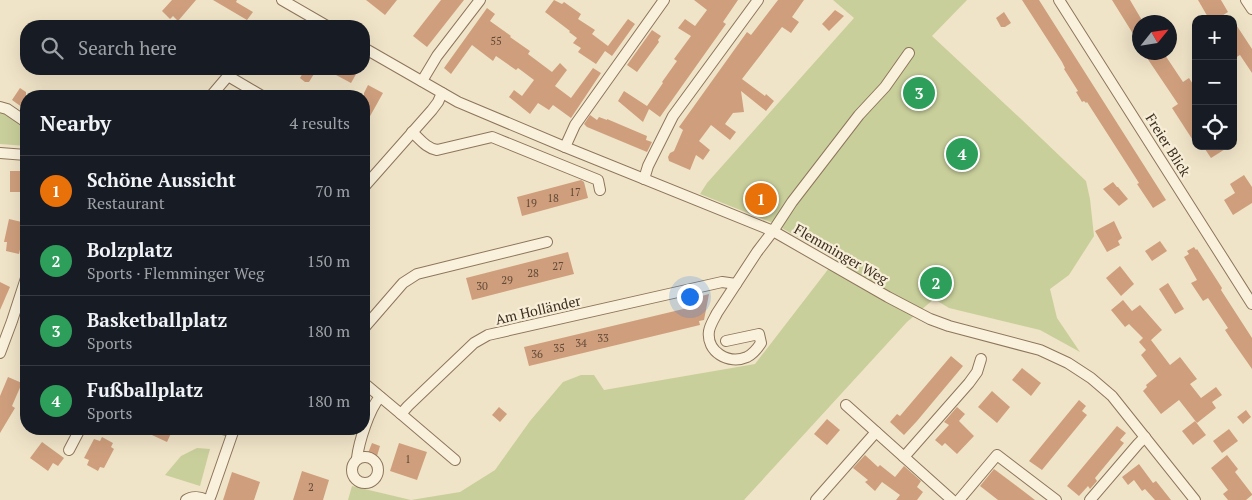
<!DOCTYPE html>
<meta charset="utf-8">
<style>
body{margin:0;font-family:"PT Serif",serif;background:#242831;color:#f1f3f6}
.controls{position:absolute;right:15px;top:15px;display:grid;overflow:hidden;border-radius:10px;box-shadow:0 5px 20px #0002}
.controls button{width:45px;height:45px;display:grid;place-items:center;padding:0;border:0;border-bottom:1px solid #363941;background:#171b24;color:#f1f3f6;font:25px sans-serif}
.compass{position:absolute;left:1132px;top:15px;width:45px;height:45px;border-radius:50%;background:#171b24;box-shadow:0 5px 20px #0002;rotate:60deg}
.you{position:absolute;left:689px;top:296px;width:18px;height:18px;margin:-12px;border:4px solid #fff;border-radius:50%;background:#1a73e8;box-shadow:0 0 0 8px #1a73e833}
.badge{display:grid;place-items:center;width:32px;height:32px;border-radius:50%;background:#1a73e8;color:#fff;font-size:16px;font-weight:700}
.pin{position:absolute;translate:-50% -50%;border:2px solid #fff;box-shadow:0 1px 5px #0006}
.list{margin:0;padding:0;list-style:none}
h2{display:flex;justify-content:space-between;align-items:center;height:65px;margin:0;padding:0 20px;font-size:21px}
h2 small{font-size:16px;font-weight:400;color:#9ea1a6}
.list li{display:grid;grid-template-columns:32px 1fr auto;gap:15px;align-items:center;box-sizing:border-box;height:70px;padding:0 20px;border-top:1px solid #363941}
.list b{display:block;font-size:19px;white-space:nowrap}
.list p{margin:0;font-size:16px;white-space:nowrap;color:#9ea1a6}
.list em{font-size:16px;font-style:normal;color:#9ea1a6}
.icon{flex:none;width:28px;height:28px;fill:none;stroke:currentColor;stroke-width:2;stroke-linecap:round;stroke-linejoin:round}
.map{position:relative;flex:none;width:1252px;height:500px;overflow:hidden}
.search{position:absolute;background:#171b24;box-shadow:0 5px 20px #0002;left:20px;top:20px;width:350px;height:55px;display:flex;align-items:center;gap:12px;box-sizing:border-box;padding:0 18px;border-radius:20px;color:#9ea1a6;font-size:19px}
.panel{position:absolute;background:#171b24;box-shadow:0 5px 20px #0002;left:20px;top:90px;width:350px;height:345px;border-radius:20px}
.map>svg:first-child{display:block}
.green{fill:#c9cf9b}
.building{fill:#cf9f7d}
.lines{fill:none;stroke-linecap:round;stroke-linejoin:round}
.minor-casing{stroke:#8d765c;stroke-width:12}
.minor{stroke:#faf1dc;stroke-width:10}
.labels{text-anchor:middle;stroke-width:4.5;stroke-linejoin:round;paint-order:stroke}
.number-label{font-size:11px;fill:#624a37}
.street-label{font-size:14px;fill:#3d2e20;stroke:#f7eed8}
</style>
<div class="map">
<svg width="1252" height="500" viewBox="0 0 1252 500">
<rect width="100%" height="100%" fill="#f0e4c8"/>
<g class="green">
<polygon points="833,0 967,0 932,36 1020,118 1086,181 1090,199 1094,236 1069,275 1050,289 1057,318 1080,352 1040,330 949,308 934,299 907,322 744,500 348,500 352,486 411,500 460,492 495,470 530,421 563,382 581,375 594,375 604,390 755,364 836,259 773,223 700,194 707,183 854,18"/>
<polygon points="0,110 26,126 26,146 0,144"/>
<polygon points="197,448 210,449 200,486 165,475 181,456"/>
</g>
<g class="building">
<polygon points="172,0 196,0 178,21 173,16 170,19 162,11"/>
<polygon points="213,0 237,0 236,2 253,12 247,20"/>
<polygon points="366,0 397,0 385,15"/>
<polygon points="441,0 464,0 427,47 413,36"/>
<polygon points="554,0 562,4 564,2 581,14 578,19 595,30 592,34 608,46 628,19 635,24 612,56 605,51 596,64 578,52 581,48 573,43 577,38 569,32 570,31 545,12"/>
<polygon points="694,0 738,0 723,22 726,24 660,117 649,109 643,122 618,101 624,91 647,106 663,83 662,82 677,61 674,59 691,36 678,28 685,19 695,26 707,10"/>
<polygon points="778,0 804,0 792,17 799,22 791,33 782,27 742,79 765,96 766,94 774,101 766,111 741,91 744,112 733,113 725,124 736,132 730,140 711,125 699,141 710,150 703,160 696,155 690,170 669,161 668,157 670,153 674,151 683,130 679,127 747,32 751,35"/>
<polygon points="1022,0 1039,0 1166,200 1153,208 1137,184 1139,183 1087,102 1086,103 1084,101 1082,102 1076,92 1078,91 1064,69 1065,68 1062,62"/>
<polygon points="1112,0 1130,0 1143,22 1140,22 1140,45"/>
<polygon points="1198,0 1221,0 1228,12 1217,19 1209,19"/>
<polygon points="487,8 495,14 490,21 511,36 510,37 530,51 528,54 552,72 560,63 567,70 555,86 571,98 593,68 601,73 571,118 553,105 549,110 538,103 530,114 509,97 514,90 522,96 534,80 518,68 516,70 496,56 493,61 472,45 451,74 444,68"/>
<polygon points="835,10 844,16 829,31 822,24"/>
<polygon points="1004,12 1011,23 1005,27 1001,27 996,18"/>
<polygon points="1233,20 1252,49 1252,73 1240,55 1233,59"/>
<polygon points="652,30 661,36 658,40 659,42 637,72 627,65"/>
<polygon points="1143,52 1163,52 1183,82 1189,78 1196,89 1196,145 1172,108 1178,104"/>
<polygon points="305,69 317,69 309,82 305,82 300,78"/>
<polygon points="325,69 359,69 351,83"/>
<polygon points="368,85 383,93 364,127 364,93"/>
<polygon points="20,88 26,92 26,110 12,100"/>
<polygon points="590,115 597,120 599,117 607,120 607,119 647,136 646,140 652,142 647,152 587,127 584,124"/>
<polygon points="1203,146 1230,146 1211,158"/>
<rect x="10" y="171" width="16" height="21"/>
<polygon points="1244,175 1252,187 1252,203 1233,215 1224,200 1235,193 1230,184"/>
<polygon points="581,180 584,182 588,198 522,216 517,197"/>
<polygon points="1113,182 1117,187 1118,187 1128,199 1119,206 1103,189"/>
<polygon points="9,219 26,223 22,245 21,245 19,254 6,251 7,242 4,242"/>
<polygon points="1114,221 1122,238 1118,241 1120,245 1107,252 1095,231"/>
<polygon points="1160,241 1167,251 1152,261 1145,251"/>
<polygon points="1194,247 1196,250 1197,249 1222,288 1221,290 1252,338 1252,369 1231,339 1225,330 1228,328 1208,298 1203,301 1191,283 1197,280 1184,257 1189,254 1187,251"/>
<polygon points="568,252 574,274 472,300 466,278"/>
<polygon points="1120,266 1134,284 1121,296 1106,278"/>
<polygon points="0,282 10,287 0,310"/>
<polygon points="1168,283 1184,309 1175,314 1159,289"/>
<polygon points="709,294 704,320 699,321 700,325 529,366 524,347 696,306 694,298"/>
<polygon points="1123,300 1132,311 1140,305 1162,330 1151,340 1170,365 1180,357 1197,379 1190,384 1201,398 1216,387 1222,395 1212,402 1216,408 1197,423 1179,400 1161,414 1143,391 1147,387 1146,385 1157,376 1141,355 1146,350 1139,342 1143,338 1129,324 1125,327 1111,310"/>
<polygon points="951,356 963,366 917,421 904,435 890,422 897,414 900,416"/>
<polygon points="1022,368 1041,383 1031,396 1012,380"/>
<polygon points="8,377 22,383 12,406 15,408 0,433 0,396"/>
<polygon points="992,391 1010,407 997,423 978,407"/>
<polygon points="1079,400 1086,406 1082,411 1087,415 1042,470 1029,461"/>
<polygon points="499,407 507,414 500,422 492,415"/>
<polygon points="957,407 965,414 959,421 974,436 957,454 945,443 942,446 935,440 949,425 944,422"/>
<polygon points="1246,410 1251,417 1243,424 1237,417"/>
<polygon points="827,419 840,430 827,445 814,434"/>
<polygon points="1195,421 1206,435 1193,445 1182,431"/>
<polygon points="1117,426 1126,433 1120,440 1124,443 1095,478 1097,481 1090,489 1088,486 1079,496 1067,486"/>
<polygon points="139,429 173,429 167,442"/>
<polygon points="1229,429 1238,441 1222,453 1213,441"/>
<polygon points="102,437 113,443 111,447 114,449 104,468 100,467 98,471 87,465 89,460 84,458 94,439 100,441"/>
<polygon points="42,442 64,458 58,466 53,463 48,471 30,458"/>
<polygon points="372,443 380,446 377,456 368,453"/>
<polygon points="399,443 427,452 417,480 390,471"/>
<polygon points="865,455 878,467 880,465 895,477 904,466 921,481 917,487 923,492 917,500 896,500 900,495 882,482 875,491 865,482 868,480 853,468"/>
<polygon points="1227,455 1238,469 1235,472 1252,494 1252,495 1246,500 1228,500 1223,494 1228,490 1211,468"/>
<polygon points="1139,464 1153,483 1156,481 1171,500 1155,500 1145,489 1142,491 1134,480 1128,485 1122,477"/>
<polygon points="994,469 1022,490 1035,500 998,500 980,486"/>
<polygon points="302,471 329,480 323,500 293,500"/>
<polygon points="232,472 260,482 254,500 223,500"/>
</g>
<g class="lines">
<g class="minor-casing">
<g id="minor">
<polyline points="282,0 327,26"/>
<polyline points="1059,0 1252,304"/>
<polyline points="1246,0 1252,9"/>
<polyline points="364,48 458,102 565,147 773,231 888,297 930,319 949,326 1040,350 1068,363 1091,378 1112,396 1195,500"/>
<polyline points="422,81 437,56 480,0"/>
<polyline points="211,96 228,76 262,96"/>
<polyline points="0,107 7,109 26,122"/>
<path d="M412 132C420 139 426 148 437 150L492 137 598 180 600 190"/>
<polyline points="565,147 575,125 664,0"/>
<polyline points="0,153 26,155"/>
<polyline points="644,179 648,166 673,116 758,0"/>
<polyline points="364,187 432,110 438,102 442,93"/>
<polyline points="364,328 403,283 417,274 547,242"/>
<path d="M726 341 759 334 761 343C757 349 753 354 747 357 729 365 706 352 709 331 710 325 714 319 717 313L757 252 773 231 792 202 859 115 885 87 909 53"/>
<polyline points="0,353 12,321 26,278"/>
<polyline points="364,383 401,414 408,406 474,343 488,335 722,282 736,284"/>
<polyline points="846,405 952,500"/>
<polyline points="401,414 455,460"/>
<polyline points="223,429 233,431"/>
<polyline points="69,450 80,429"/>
<circle cx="365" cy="470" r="13"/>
<polyline points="904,457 969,383 977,372 981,359"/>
<path d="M357 458C359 442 369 409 380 397"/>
<path d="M186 500C193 495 200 497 207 500"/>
<polyline points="209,500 211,495 234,429"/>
<polyline points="816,500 876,432"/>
<polyline points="959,500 997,455 1056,500"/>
<polyline points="1090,500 1138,444 1145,437"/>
</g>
</g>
<use href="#minor" class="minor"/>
</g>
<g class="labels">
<g class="number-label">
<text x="496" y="45">55</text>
<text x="575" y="196">17</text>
<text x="553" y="202">18</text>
<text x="531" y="207">19</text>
<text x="558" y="270">27</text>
<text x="533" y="277">28</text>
<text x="507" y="284">29</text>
<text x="482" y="290">30</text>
<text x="603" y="342">33</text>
<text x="581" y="347">34</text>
<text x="559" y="352">35</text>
<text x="537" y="358">36</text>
<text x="408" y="463">1</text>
<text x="311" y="491">2</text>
</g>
<g class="street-label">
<text transform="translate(1168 145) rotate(58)" y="5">Freier Blick</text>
<text transform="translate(841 254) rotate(30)" y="5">Flemminger Weg</text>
<text transform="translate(538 310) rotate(-13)" y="5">Am Holländer</text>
</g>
</g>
</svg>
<div class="controls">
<button>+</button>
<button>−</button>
<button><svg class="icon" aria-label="locate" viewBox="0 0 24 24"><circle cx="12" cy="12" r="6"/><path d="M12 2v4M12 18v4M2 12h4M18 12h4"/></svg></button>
</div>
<svg class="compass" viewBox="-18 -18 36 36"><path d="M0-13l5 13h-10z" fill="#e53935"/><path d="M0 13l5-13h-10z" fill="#9ea1a6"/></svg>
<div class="you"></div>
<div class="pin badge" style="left:761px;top:199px;background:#e8710a">1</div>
<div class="pin badge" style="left:936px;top:283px;background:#2e9e5b">2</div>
<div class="pin badge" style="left:919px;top:93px;background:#2e9e5b">3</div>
<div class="pin badge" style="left:962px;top:154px;background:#2e9e5b">4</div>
<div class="search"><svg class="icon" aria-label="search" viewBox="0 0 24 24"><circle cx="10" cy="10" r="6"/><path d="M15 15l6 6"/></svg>Search here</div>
<section class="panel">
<h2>Nearby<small>4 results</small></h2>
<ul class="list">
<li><span class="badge" style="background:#e8710a">1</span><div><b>Schöne Aussicht</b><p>Restaurant</p></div><em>70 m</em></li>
<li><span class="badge" style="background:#2e9e5b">2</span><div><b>Bolzplatz</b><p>Sports · Flemminger Weg</p></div><em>150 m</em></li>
<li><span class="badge" style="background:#2e9e5b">3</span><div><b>Basketballplatz</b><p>Sports</p></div><em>180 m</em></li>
<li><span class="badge" style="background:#2e9e5b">4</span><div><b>Fußballplatz</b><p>Sports</p></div><em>180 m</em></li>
</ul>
</section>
</div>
